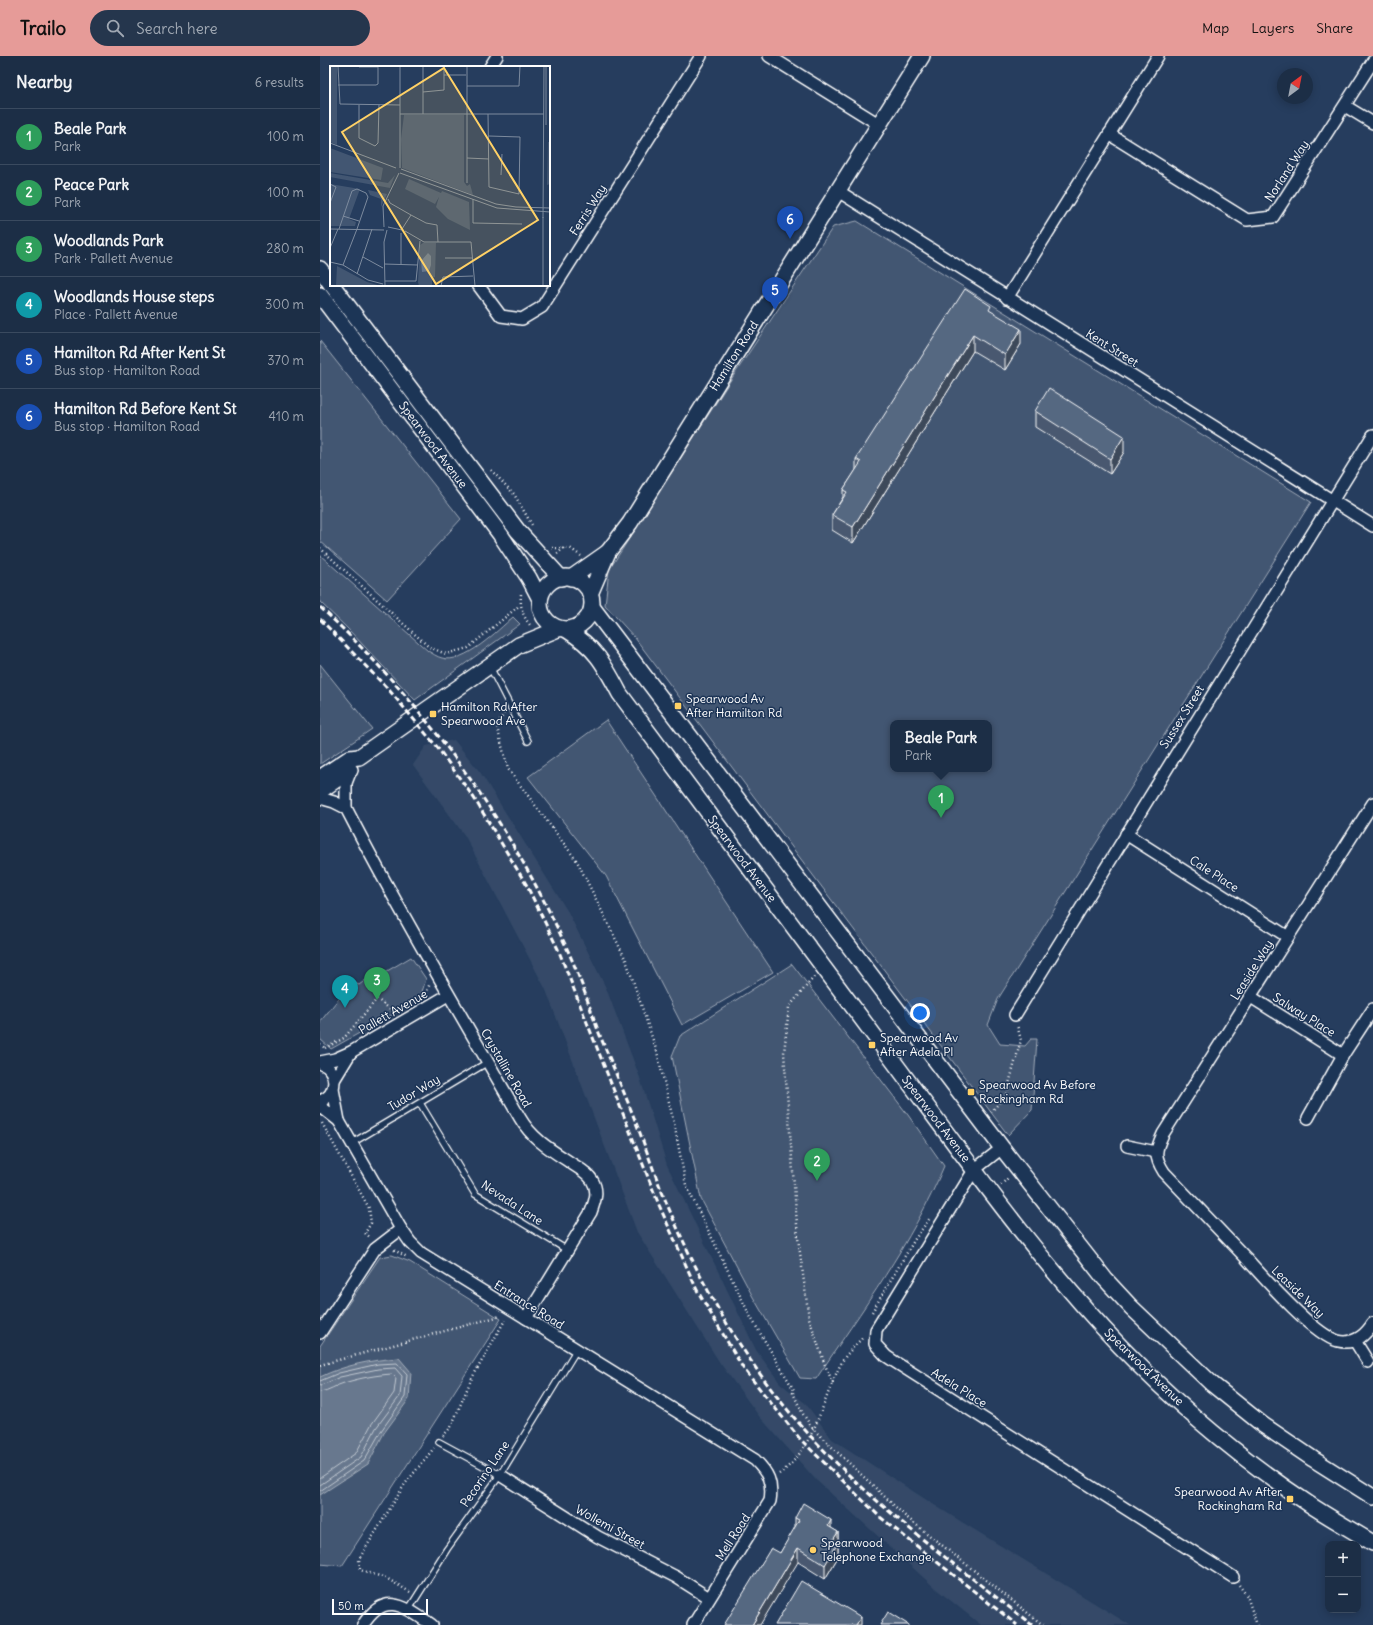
<!DOCTYPE html>
<meta charset="utf-8">
<style>
body{margin:0;font-family:Delius,sans-serif;background:#25364d;color:#f1f3f6}
.controls{position:absolute;right:12px;bottom:12px;display:grid;overflow:hidden;border-radius:8px;box-shadow:0 2px 10px #0003}
.controls button{width:36px;height:36px;display:grid;place-items:center;padding:0;border:0;border-bottom:1px solid #3a4a5f;background:#1c2e46;color:#f1f3f6;font:20px sans-serif}
.compass{position:absolute;left:957px;top:12px;width:36px;height:36px;border-radius:50%;background:#1c2e46;box-shadow:0 2px 10px #0003;rotate:32deg}
.scale{position:absolute;left:12px;bottom:10px;width:96px;box-sizing:border-box;padding-left:4px;border:2px solid #fff;border-top:0;font-size:11px;line-height:14px;white-space:nowrap;color:#fff;-webkit-text-stroke:3px #1d3557;paint-order:stroke}
.you{position:absolute;left:600px;top:957px;width:14px;height:14px;margin:-10px;border:3px solid #fff;border-radius:50%;background:#1a73e8;box-shadow:0 0 0 6px #1a73e833}
.badge{display:grid;place-items:center;width:26px;height:26px;border-radius:50%;background:#e69b98;color:#fff;font-size:13px;font-weight:700}
.pin{position:absolute;translate:-50% -33px;filter:drop-shadow(0 1px 2px #0008)}
.pin::after{content:'';position:absolute;top:21px;width:14px;height:12px;background:inherit;clip-path:polygon(0 0,100% 0,50% 100%)}
.popup{position:absolute;left:570px;top:664px;width:102px;height:52px;box-sizing:border-box;display:grid;place-content:center;border-radius:8px;background:#1c2e46;filter:drop-shadow(0 1px 3px #0005);font-size:13px;white-space:nowrap;color:#a0a8b3}
.popup b{font-size:15px;color:#f1f3f6}
.popup::after{content:'';position:absolute;left:50%;top:100%;margin-left:-8px;border:8px solid transparent;border-top-color:#1c2e46}
.list{margin:0;padding:0;list-style:none}
h2{display:flex;justify-content:space-between;align-items:center;height:52px;margin:0;padding:0 16px;font-size:17px}
h2 small{font-size:13px;font-weight:400;color:#a0a8b3}
.list li{display:grid;grid-template-columns:26px 1fr auto;gap:12px;align-items:center;box-sizing:border-box;height:56px;padding:0 16px;border-top:1px solid #3a4a5f}
.list b{display:block;font-size:15px;white-space:nowrap}
.list p{margin:0;font-size:13px;white-space:nowrap;color:#a0a8b3}
.list em{font-size:13px;font-style:normal;color:#a0a8b3}
.icon{flex:none;width:22px;height:22px;fill:none;stroke:currentColor;stroke-width:2;stroke-linecap:round;stroke-linejoin:round}
.map{position:relative;flex:none;width:1053px;height:1569px;overflow:hidden}
header{display:flex;align-items:center;gap:24px;box-sizing:border-box;height:56px;padding:0 20px;background:#e69b98;color:#111}
header strong{font-size:19px}
nav{display:flex;gap:22px;margin-inline-start:auto;font-size:14px}
.search{width:280px;height:36px;background:#25364d;display:flex;align-items:center;gap:10px;box-sizing:border-box;padding:0 14px;border-radius:22px;color:#a0a8b3;font-size:15px}
main{display:flex}
aside{flex:1;background:#1c2e46}
.map>svg:first-child{display:block}
.built{fill:#344a68}
.green{fill:#425672;stroke:#a0aab8;fill-rule:evenodd}
.water{fill:#67788e;stroke:#a4aebb}
.lines{fill:none;stroke-linecap:round;stroke-linejoin:round}
.shore{stroke:#c2c9d2;stroke-width:1}
.lane-casing{stroke:#fff;stroke-width:8}
.street-casing{stroke:#fff;stroke-width:14}
.secondary-casing{stroke:#fff;stroke-width:18}
.path{stroke:#fff;stroke-width:2.5;stroke-dasharray:1 3;stroke-linecap:butt}
.lane{stroke:#1d3557;stroke-width:5.5}
.street{stroke:#1d3557;stroke-width:11}
.secondary{stroke:#1d3557;stroke-width:15}
.rail{stroke:#fff;stroke-width:3;stroke-dasharray:6 3;stroke-linecap:butt}
.wall{fill:#49596f;stroke:#fff}
.shaded-wall{fill:#3c485a;stroke:#fff}
.building{fill:#556781;stroke:#fff}
.poi-dot{fill:#ffd166;stroke:#1d3557;stroke-width:1.5}
.labels{text-anchor:middle;stroke-width:3;stroke-linejoin:round;paint-order:stroke}
.street-label{font-size:12px;fill:#fff;stroke:#1d3557}
.poi-label{font-size:12px;fill:#fff;stroke:#1d3557;text-anchor:start}
.inset-road{fill:none;stroke:#7d8b9e;stroke-width:1}
.view{fill:#ffd166;fill-opacity:0.15;stroke:#ffd166;stroke-width:2}
.inset-edge{fill:none;stroke:#fff;stroke-width:2}
</style>
<header>
<strong>Trailo</strong>
<div class="search"><svg class="icon" aria-label="search" viewBox="0 0 24 24"><circle cx="10" cy="10" r="6"/><path d="M15 15l6 6"/></svg>Search here</div>
<nav><a>Map</a><a>Layers</a><a>Share</a></nav>
</header>
<main>
<aside>
<h2>Nearby<small>6 results</small></h2>
<ul class="list">
<li><span class="badge" style="background:#2e9e5b">1</span><div><b>Beale Park</b><p>Park</p></div><em>100 m</em></li>
<li><span class="badge" style="background:#2e9e5b">2</span><div><b>Peace Park</b><p>Park</p></div><em>100 m</em></li>
<li><span class="badge" style="background:#2e9e5b">3</span><div><b>Woodlands Park</b><p>Park · Pallett Avenue</p></div><em>280 m</em></li>
<li><span class="badge" style="background:#0f9aa8">4</span><div><b>Woodlands House steps</b><p>Place · Pallett Avenue</p></div><em>300 m</em></li>
<li><span class="badge" style="background:#1a4fb4">5</span><div><b>Hamilton Rd After Kent St</b><p>Bus stop · Hamilton Road</p></div><em>370 m</em></li>
<li><span class="badge" style="background:#1a4fb4">6</span><div><b>Hamilton Rd Before Kent St</b><p>Bus stop · Hamilton Road</p></div><em>410 m</em></li>
</ul>
</aside>
<div class="map">
<svg width="1053" height="1569" viewBox="0 0 1053 1569">
<rect width="100%" height="100%" fill="#263d5e"/>
<filter id="ink" filterUnits="userSpaceOnUse"><feTurbulence type="fractalNoise" baseFrequency=".025" numOctaves="2"/><feDisplacementMap in="SourceGraphic" scale="8" xChannelSelector="R" yChannelSelector="G"/><feConvolveMatrix kernelMatrix="1 2 1 2 8 2 1 2 1" color-interpolation-filters="sRGB"/></filter>
<g filter="url(#ink)">
<polygon class="built" points="134,684 160,716 248,856 286,932 320,1022 347,1109 436,1294 460,1327 486,1348 512,1383 619,1452 810,1569 661,1569 615,1532 496,1424 439,1360 400,1307 317,1176 226,934 145,780 93,709 106,690"/>
<g class="green">
<path d="M537 165 991 446 678 943 668 969 680 988 705 990 711 983H717L712 1054 688 1079 315 582 285 549 289 514 410 325 513 171ZM573 667H669V713H573Z"/>
<polygon points="0,285 141,463 67,544 0,485"/>
<path d="M0 499 108 595C112 597 117 601 122 602 144 609 178 574 193 561L200 568 95 644 28 573 0 546Z"/>
<polygon points="0,608 52,673 0,708"/>
<polygon points="286,664 453,916 362,969 286,820 208,721"/>
<polygon points="91,901 106,923 101,939 91,948 11,993 0,983 0,966 32,926 39,929 47,923 50,925"/>
<path d="M472 908 588 1059 624 1110C592 1187 542 1254 496 1323L480 1322 433 1241 381 1143 352 1000 360 980Z"/>
<polygon points="72,1199 90,1206 181,1263 22,1510 0,1508 0,1290 60,1201"/>
</g>
<path class="water" d="M79 1302 91 1316 89 1343 64 1377 48 1408 0 1439V1321C25 1309 51 1304 79 1302Z"/>
<g class="lines">
<g class="shore">
<polyline points="0,1325 19,1317 58,1308 77,1307 87,1318 85,1341 61,1375 44,1405 0,1435"/>
<polyline points="0,1330 20,1321 58,1313 75,1312 82,1320 80,1340 56,1372 41,1401 0,1429"/>
<path d="M0 1336C9 1335 16 1329 24 1327 40 1322 56 1319 72 1318L76 1322 74 1337 51 1369 36 1397 0 1422"/>
</g>
<g class="lane-casing">
<g id="lane">
<polyline points="170,611 208,685"/>
<polyline points="100,1047 155,1138 247,1194"/>
<polyline points="32,1087 168,1006"/>
<polyline points="119,1386 180,1419"/>
<polyline points="89,1553 127,1493 180,1419 257,1293"/>
</g>
</g>
<g class="street-casing">
<g id="street">
<polyline points="449,0 560,69"/>
<polyline points="170,11 177,0"/>
<polyline points="1025,50 1053,67"/>
<polyline points="789,78 927,164 953,161 1053,5"/>
<polyline points="518,135 1053,470"/>
<polyline points="158,229 181,260 202,263 222,251 381,0"/>
<polyline points="687,242 838,0"/>
<path d="M31 714 26 727V752C80 857 141 959 200 1062 212 1083 231 1094 251 1107 258 1112 267 1116 272 1124 279 1135 275 1145 271 1156L206 1262"/>
<polyline points="0,742 14,746 26,752"/>
<path d="M1053 747 843 1078C835 1095 834 1100 844 1116 871 1144 898 1173 926 1202 944 1222 994 1279 1018 1285 1034 1289 1045 1280 1053 1267"/>
<polyline points="806,778 968,881"/>
<polyline points="931,941 1023,999"/>
<polyline points="695,959 1053,379"/>
<polyline points="0,1006 15,1003 31,996 128,939"/>
<path d="M0 1007C19 1014 18 1039 0 1045"/>
<polyline points="14,1024 31,996"/>
<polyline points="13,1033 19,1065"/>
<path d="M0 1050 19 1065 81 1173 90 1186 101 1197 435 1404C448 1417 453 1426 450 1445L373 1569"/>
<polyline points="988,1062 1023,999 1053,953"/>
<polyline points="807,1090 836,1096"/>
<polyline points="682,1092 654,1114 556,1274 555,1288 566,1300 575,1306 913,1521"/>
<polyline points="0,1277 55,1193 81,1173"/>
<polyline points="1035,1285 1048,1306"/>
<polyline points="180,1419 278,1481 356,1521 389,1542"/>
<path d="M43 1569C66 1533 86 1552 112 1569"/>
</g>
</g>
<g class="secondary-casing">
<g id="secondary">
<polyline points="0,213 11,228"/>
<polyline points="12,229 198,475 241,522"/>
<polyline points="0,239 180,478 209,522 220,543"/>
<circle cx="246" cy="547" r="26"/>
<polyline points="251,522 288,496"/>
<polyline points="270,538 288,496 310,467 602,0"/>
<polyline points="272,551 682,1092 785,1223 811,1251 892,1328 943,1369 993,1403 1053,1441"/>
<path d="M247 574C276 592 284 608 300 638 389 758 478 878 568 998 642 1097 714 1200 800 1290 857 1349 921 1403 989 1448 1010 1462 1032 1474 1053 1487"/>
<polyline points="0,722 30,702 39,701 199,589 238,573"/>
<polyline points="0,735 30,714"/>
</g>
</g>
<g class="path">
<polyline points="171,414 194,438 212,469"/>
<polyline points="0,492 109,591 126,598 148,592 200,549"/>
<polyline points="232,492 244,492"/>
<polyline points="237,498 244,492 250,492 261,500"/>
<path d="M201 538C200 550 202 560 211 570"/>
<polyline points="184,657 177,671 188,713 257,805 306,904 337,996 354,1067 366,1129 430,1260 474,1334 473,1337 483,1358 493,1373 585,1460 723,1569"/>
<polyline points="494,921 469,951 464,997 478,1182 489,1262 505,1309 513,1327"/>
<polyline points="106,938 110,927"/>
<polyline points="0,988 6,993"/>
<polyline points="5,992 24,982 57,943 75,957"/>
<polyline points="671,1056 686,1039 701,984 697,969"/>
<polyline points="2,1067 49,1152 51,1167 45,1177 51,1182"/>
<polyline points="681,1129 689,1121"/>
<polyline points="74,1194 87,1201"/>
<polyline points="552,1256 595,1183 610,1162"/>
<polyline points="0,1309 180,1260"/>
<polyline points="123,1380 131,1371 151,1324 185,1264"/>
<path d="M459 1418C496 1392 502 1342 523 1304 528 1296 537 1288 543 1281"/>
<polyline points="919,1529 927,1540 937,1569"/>
<polyline points="90,1536 66,1522 40,1514 39,1503 85,1428 114,1392"/>
</g>
<use href="#lane" class="lane"/>
<use href="#street" class="street"/>
<use href="#secondary" class="secondary"/>
<g class="rail">
<path d="M0 551C108 651 197 775 255 911 264 933 271 955 279 977 290 1004 302 1031 313 1059 323 1084 332 1111 342 1136 366 1195 395 1253 431 1305 504 1414 610 1489 712 1569"/>
<polyline points="0,563 69,634 117,691 154,742 206,828 238,893 339,1149 377,1234 423,1312 480,1383 560,1461 697,1569"/>
</g>
</g>
<g class="wall">
<polygon points="671,255 701,288 685,314 653,295 533,487 512,474 512,459 523,441 523,434 536,414 536,403"/>
<polygon points="715,355 804,396 790,418 715,371"/>
<polygon points="475,1462 511,1472 518,1476 518,1501 505,1523 478,1506 460,1497 475,1472"/>
</g>
<g class="shaded-wall">
<polygon points="701,273 701,288 685,314 685,299"/>
<polygon points="653,279 653,295 533,487 533,471"/>
<polygon points="804,380 804,396 790,418 790,403"/>
<polygon points="511,1464 511,1478 508,1470"/>
<polygon points="518,1476 518,1501 505,1523 505,1509 513,1484"/>
<polygon points="478,1492 478,1506 440,1569 432,1569"/>
<polygon points="541,1561 541,1569 536,1569"/>
</g>
<g class="building">
<polygon points="645,233 671,250 669,254 701,273 685,299 653,279 533,471 512,459 527,436 523,434 541,406 536,403"/>
<polygon points="729,332 804,380 790,403 715,355"/>
<polygon points="483,1447 511,1464 508,1470 518,1476 513,1484 518,1487 505,1509 478,1492 432,1569 404,1569 451,1492 460,1497 479,1464 475,1462"/>
<polygon points="481,1525 541,1561 536,1569 455,1569"/>
<polygon points="568,1556 589,1569 560,1569"/>
</g>
</g>
<g class="poi-dot">
<rect x="354" y="646" width="8" height="8" rx="2"/>
<rect x="109" y="654" width="8" height="8" rx="2"/>
<rect x="548" y="985" width="8" height="8" rx="2"/>
<rect x="647" y="1032" width="8" height="8" rx="2"/>
<rect x="966" y="1439" width="8" height="8" rx="2"/>
<circle cx="493" cy="1494" r="4"/>
</g>
<g class="labels">
<g class="street-label">
<text transform="translate(967 115) rotate(-57)" y="4">Norland Way</text>
<text transform="translate(268 154) rotate(-58)" y="4">Ferris Way</text>
<text transform="translate(792 292) rotate(32)" y="4">Kent Street</text>
<text transform="translate(414 300) rotate(-58)" y="4">Hamilton Road</text>
<text transform="translate(113 389) rotate(53)" y="4">Spearwood Avenue</text>
<text transform="translate(862 661) rotate(-58)" y="4">Sussex Street</text>
<text transform="translate(422 803) rotate(53)" y="4">Spearwood Avenue</text>
<text transform="translate(894 818) rotate(33)" y="4">Cale Place</text>
<text transform="translate(932 914) rotate(-58)" y="4">Leaside Way</text>
<text transform="translate(73 956) rotate(-30)" y="4">Pallett Avenue</text>
<text transform="translate(984 959) rotate(32)" y="4">Salway Place</text>
<text transform="translate(186 1012) rotate(60)" y="4">Crystalline Road</text>
<text transform="translate(94 1037) rotate(-31)" y="4">Tudor Way</text>
<text transform="translate(616 1063) rotate(53)" y="4">Spearwood Avenue</text>
<text transform="translate(192 1147) rotate(33)" y="4">Nevada Lane</text>
<text transform="translate(978 1236) rotate(44)" y="4">Leaside Way</text>
<text transform="translate(209 1249) rotate(32)" y="4">Entrance Road</text>
<text transform="translate(824 1311) rotate(44)" y="4">Spearwood Avenue</text>
<text transform="translate(639 1332) rotate(32)" y="4">Adela Place</text>
<text transform="translate(165 1418) rotate(-56)" y="4">Pecorino Lane</text>
<text transform="translate(290 1471) rotate(29)" y="4">Wollemi Street</text>
<text transform="translate(413 1481) rotate(-57)" y="4">Mell Road</text>
</g>
<g class="poi-label">
<text x="366" y="647">Spearwood Av<tspan x="366" dy="14">After Hamilton Rd</tspan></text>
<text x="121" y="655">Hamilton Rd After<tspan x="121" dy="14">Spearwood Ave</tspan></text>
<text x="560" y="986">Spearwood Av<tspan x="560" dy="14">After Adela Pl</tspan></text>
<text x="659" y="1033">Spearwood Av Before<tspan x="659" dy="14">Rockingham Rd</tspan></text>
<text x="962" y="1440" text-anchor="end">Spearwood Av After<tspan x="962" dy="14">Rockingham Rd</tspan></text>
<text x="501" y="1491">Spearwood<tspan x="501" dy="14">Telephone Exchange</tspan></text>
</g>
</g>
<g transform="translate(10 10)">
<rect width="220" height="220" fill="#263d5e"/>
<path d="M0 0H7V79L0 76ZM74 49H134V116L137 120 140 118 143 129 72 102 71 73ZM218 76H220V118L217 119ZM0 82 53 102 51 114 0 106ZM0 107 58 117 65 109 60 122 0 111ZM79 113 111 127 112 125 139 136 140 164 118 153 106 141 109 131 105 138 75 123ZM0 118 30 123 19 153 26 156 25 160H0ZM38 124 57 128 51 141V133L40 129ZM93 177H106L105 211 102 212V220H89L88 216 90 179ZM7 200 37 216 51 220H6Z" fill="#425672"/>
<path d="M98 187 101 190V199L99 205 92 206 91 195Z" fill="#67788e"/>
<path class="inset-road" d="M8 0 10 38 70 39M70 0V102M93 0V48M137 0V117M29 1H48M114 9H136M8 19H46L48 18V0M137 20H189L190 0M93 26 114 24V0M29 39V72L45 80 48 77 49 39M70 48H214M158 48 159 121 189 128 190 71 159 70M216 59V0M0 77 66 102M137 92 159 93M71 103 166 138 186 141 220 142M70 107 167 142 220 146M171 109 172 88M0 118 6 121 0 137M58 133 60 137 81 149 96 157 107 159 108 176M143 133V157L192 158M13 150 29 155M213 152 214 0M54 161 53 140 69 107M58 161 72 164M0 163 54 164M9 163 22 125 27 123 36 127 38 131 27 163 13 199M72 163 81 149M75 165 94 176H141L145 220M0 182 8 163M33 191 53 202M115 192H142M0 196 13 199 38 214 53 218M54 198 88 199M71 199V167M27 208 42 163M55 215H86L90 175M55 220 54 176 57 164M111 220 113 211 143 210M213 220V151"/>
<path class="view" d="M114 2 208 154 106 218 12 66Z"/>
<rect width="220" height="220" class="inset-edge"/>
</g>
</svg>
<div class="controls">
<button>+</button>
<button>−</button>
</div>
<svg class="compass" viewBox="-18 -18 36 36"><path d="M0-13l5 13h-10z" fill="#e53935"/><path d="M0 13l5-13h-10z" fill="#a0a8b3"/></svg>
<div class="scale">50 m</div>
<div class="you"></div>
<div class="pin badge" style="left:621px;top:762px;background:#2e9e5b">1</div>
<div class="popup"><b>Beale Park</b>Park</div>
<div class="pin badge" style="left:497px;top:1125px;background:#2e9e5b">2</div>
<div class="pin badge" style="left:57px;top:944px;background:#2e9e5b">3</div>
<div class="pin badge" style="left:25px;top:952px;background:#0f9aa8">4</div>
<div class="pin badge" style="left:455px;top:254px;background:#1a4fb4">5</div>
<div class="pin badge" style="left:470px;top:183px;background:#1a4fb4">6</div>
</div>
</main>
